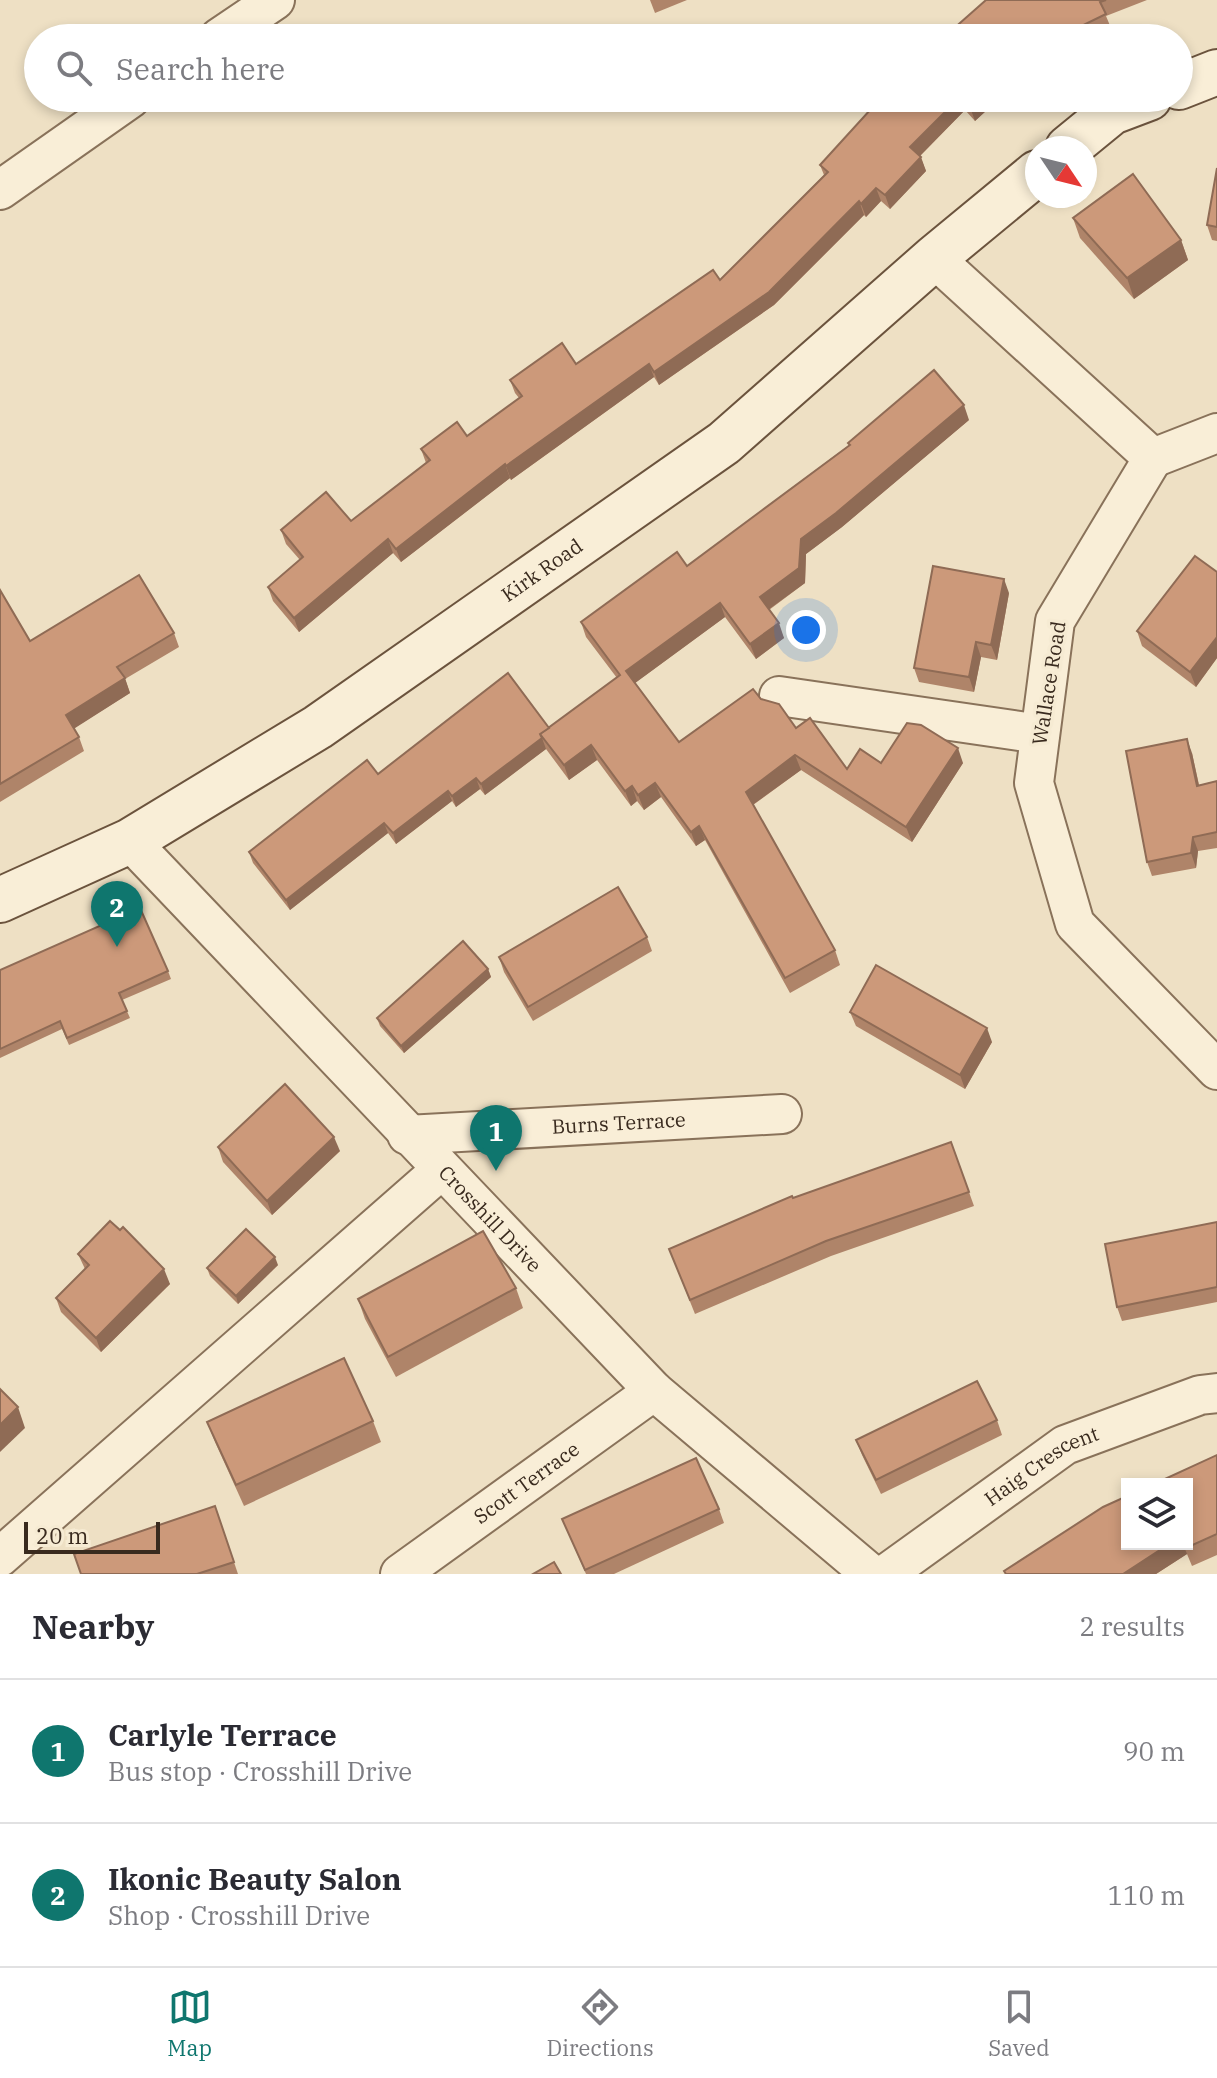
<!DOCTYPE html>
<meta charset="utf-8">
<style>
body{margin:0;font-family:"IBM Plex Serif",serif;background:#f2f2f3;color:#2b2b33}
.controls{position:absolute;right:24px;bottom:24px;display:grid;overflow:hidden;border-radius:0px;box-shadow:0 4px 12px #0003}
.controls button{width:72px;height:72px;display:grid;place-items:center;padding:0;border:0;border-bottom:2px solid #e1e1e2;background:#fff;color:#2b2b33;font:40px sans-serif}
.compass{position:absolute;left:1025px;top:136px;width:72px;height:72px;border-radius:50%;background:#fff;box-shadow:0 4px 12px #0003;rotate:125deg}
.scale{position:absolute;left:24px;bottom:20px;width:136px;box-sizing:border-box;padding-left:8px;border:4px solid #392a1e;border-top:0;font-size:22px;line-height:28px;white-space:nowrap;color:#392a1e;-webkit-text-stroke:6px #f6ebd3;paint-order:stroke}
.you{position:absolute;left:806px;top:630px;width:28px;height:28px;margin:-20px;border:6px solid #fff;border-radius:50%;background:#1a73e8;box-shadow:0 0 0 12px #1a73e833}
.badge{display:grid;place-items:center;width:52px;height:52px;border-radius:50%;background:#0f766e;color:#fff;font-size:26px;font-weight:700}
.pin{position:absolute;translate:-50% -66px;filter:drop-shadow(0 2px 4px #0008)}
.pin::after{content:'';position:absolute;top:42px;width:28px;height:24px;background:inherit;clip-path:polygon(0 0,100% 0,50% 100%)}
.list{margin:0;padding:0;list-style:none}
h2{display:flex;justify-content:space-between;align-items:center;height:104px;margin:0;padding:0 32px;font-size:34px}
h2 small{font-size:26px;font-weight:400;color:#7c7c81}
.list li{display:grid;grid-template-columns:52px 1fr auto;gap:24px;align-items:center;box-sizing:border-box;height:144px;padding:0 32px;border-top:2px solid #e1e1e2}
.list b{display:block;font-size:30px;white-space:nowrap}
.list p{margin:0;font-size:26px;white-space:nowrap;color:#7c7c81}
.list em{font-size:26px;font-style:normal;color:#7c7c81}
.icon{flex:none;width:44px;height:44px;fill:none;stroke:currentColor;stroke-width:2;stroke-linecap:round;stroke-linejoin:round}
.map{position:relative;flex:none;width:1217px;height:1574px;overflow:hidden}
.search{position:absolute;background:#fff;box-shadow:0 4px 12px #0003;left:24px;right:24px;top:24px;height:88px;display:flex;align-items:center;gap:20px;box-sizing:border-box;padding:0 28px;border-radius:44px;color:#7c7c81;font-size:30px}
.sheet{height:392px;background:#fff}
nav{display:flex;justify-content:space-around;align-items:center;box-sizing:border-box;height:112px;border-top:2px solid #e1e1e2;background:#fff;font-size:22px;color:#7c7c81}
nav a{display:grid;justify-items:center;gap:4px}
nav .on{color:#0f766e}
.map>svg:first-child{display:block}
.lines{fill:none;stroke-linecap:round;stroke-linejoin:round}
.minor-casing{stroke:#89725a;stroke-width:42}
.secondary-casing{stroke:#6b533d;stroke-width:48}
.minor{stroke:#f9eed7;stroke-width:38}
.secondary{stroke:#f9eed7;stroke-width:44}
.wall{fill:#af8469}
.shaded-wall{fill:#8f6b55}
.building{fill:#cc997a;stroke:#8f6b55;stroke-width:2}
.labels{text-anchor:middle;stroke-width:7;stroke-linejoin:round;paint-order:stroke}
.street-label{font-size:20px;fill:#392a1e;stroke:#f6ebd3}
</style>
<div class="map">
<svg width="1217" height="1574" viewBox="0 0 1217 1574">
<rect width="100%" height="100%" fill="#eee0c4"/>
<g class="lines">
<g class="minor-casing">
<g id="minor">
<polyline points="219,38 275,0"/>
<polyline points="0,190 131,98"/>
<polyline points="934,258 1153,458 1055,621 1034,783 1075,924 1217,1070"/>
<polyline points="1153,458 1217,433"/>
<polyline points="779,696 1040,734"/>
<path id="s1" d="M130 841 654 1391 871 1574"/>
<path id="s2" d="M407 1135 782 1114"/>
<polyline points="0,1557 441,1170"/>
<path id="s3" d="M400 1574 654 1391"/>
<path id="s4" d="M886 1574 1065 1445 1200 1395 1217 1393"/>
</g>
</g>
<g class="secondary-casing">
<g id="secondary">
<polyline points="1179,87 1217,72"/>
<polyline points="1068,148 1112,112 1149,98"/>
<path id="s5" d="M0 900 130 841 318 727 724 443 934 258 1037 173"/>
</g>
</g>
<use href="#minor" class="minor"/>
<use href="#secondary" class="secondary"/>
</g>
<g class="wall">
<polygon points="650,0 687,0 655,13"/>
<polygon points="986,0 1147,0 1106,16 1111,28 1090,38 943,38"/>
<polygon points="881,98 1000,98 975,121 965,110 920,156 926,171 890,209 881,201 866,217 864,215 774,305 659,385 654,377 511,480 510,478 401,562 393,553 299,632 273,601 268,587 300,560 286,544 281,530 351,521 426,463 421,449 467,436 519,398 515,393 510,380 576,364 720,280 824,175 820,165"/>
<polygon points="1217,168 1217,241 1212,240 1207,225"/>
<polygon points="1073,218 1181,240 1188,260 1134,299 1080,238"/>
<polygon points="969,420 842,527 806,554 805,583 769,610 784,638 756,659 725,617 635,683 679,742 761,699 847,769 881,763 963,763 912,842 801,770 753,805 835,950 840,965 790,993 705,840 696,846 661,797 644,810 637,801 631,806 597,760 569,780 546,749 485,795 480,789 456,807 452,801 396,844 388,833 290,910 253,863 249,852 378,774 549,728 617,678 586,637 581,622 687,566 849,445 848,443"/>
<polygon points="1217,572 1217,658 1196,687 1142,646 1137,631"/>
<polygon points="0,590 30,641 174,633 179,647 125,679 130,693 74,728 79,737 84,751 0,802"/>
<polygon points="1009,593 997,660 981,657 974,692 919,682 914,668"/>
<polygon points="1192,753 1199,785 1217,781 1217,848 1198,851 1196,868 1152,876 1147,862"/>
<polygon points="647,937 652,951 533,1021 504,972 499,957"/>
<polygon points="488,969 491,977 404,1053 380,1026 377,1018"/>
<polygon points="0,970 168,971 171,979 122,1000 130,1018 69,1045 62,1029 0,1058"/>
<polygon points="850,1012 992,1042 965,1089 856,1026"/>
<polygon points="951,1142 974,1206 831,1256 695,1314 669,1249 793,1198"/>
<polygon points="218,1147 340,1151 272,1215 223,1162"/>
<polygon points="1217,1222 1217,1302 1122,1321 1117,1307"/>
<polygon points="120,1230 170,1284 101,1352 61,1312 56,1298 85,1269 78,1254"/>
<polygon points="278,1265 238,1304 210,1276 207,1268"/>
<polygon points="516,1288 523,1308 396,1377 365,1319 358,1299"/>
<polygon points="997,1420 1002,1435 881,1494 862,1455 856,1440"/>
<polygon points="373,1421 381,1442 244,1506 215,1442 207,1422"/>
<polygon points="1217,1455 1217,1555 1192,1566 1187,1554 1156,1574 1005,1574 1004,1571 1127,1544 1187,1544"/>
<polygon points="215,1506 238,1574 81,1574"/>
<polygon points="719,1509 724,1523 614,1574 586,1574 562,1519"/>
</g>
<g class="shaded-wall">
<polygon points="959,98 960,98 965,110 915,161 910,147"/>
<polygon points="980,98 1000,98 975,121 970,107"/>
<polygon points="921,157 926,171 890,209 885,195"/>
<polygon points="876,188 881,201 866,217 861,204"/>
<polygon points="859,201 864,215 774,305 659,385 654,372"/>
<polygon points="1181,240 1188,260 1134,299 1127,278"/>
<polygon points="649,364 654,377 511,480 506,466"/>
<polygon points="964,405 969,420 842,527 806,554 805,583 765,612 760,597 801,539"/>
<polygon points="505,464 510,478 401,562 396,549"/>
<polygon points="388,539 393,553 299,632 294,618"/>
<polygon points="1004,579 1009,593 997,660 991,645"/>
<polygon points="720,603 725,617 631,686 626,671"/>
<polygon points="779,623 784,638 756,659 750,644"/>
<polygon points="1217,637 1217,658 1196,687 1190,672"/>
<polygon points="976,642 981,657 974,692 969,677"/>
<polygon points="125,678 130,693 72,730 66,715"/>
<polygon points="542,738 546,749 485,795 481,784"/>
<polygon points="1187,739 1192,753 1202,800 1197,786"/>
<polygon points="591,745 597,760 569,780 564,765"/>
<polygon points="958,748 963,763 912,842 906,827"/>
<polygon points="795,755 801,770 751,806 746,792"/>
<polygon points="476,778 480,789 456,807 452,796"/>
<polygon points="655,783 661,797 644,810 638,795"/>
<polygon points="632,786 637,801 631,806 625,791"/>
<polygon points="448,791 452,801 396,844 393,833"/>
<polygon points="384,823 388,833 290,910 286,900"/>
<polygon points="699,826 705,840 696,846 691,832"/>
<polygon points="1193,837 1198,851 1196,868 1191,853"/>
<polygon points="488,969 491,977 404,1053 401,1046"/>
<polygon points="987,1028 992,1042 965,1089 960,1075"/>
<polygon points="334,1137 340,1151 272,1215 267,1201"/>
<polygon points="275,1257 278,1265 238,1304 236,1296"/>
<polygon points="164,1269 170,1284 101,1352 96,1338"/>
<polygon points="18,1407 25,1428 0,1452 0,1425"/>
<polygon points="1169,1544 1183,1544 1187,1554 1156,1574 1123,1574"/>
</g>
<g class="building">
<polygon points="986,0 1106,0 1100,2 1106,14 1057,38 943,38"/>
<polygon points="881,98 959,98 910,147 921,157 885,195 876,188 861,204 859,201 769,292 654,372 649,364 506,466 505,464 396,549 388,539 294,618 268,587 303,557 281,530 326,492 351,521 430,460 421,449 457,422 467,436 522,396 510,380 562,343 576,364 713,270 720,280 828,172 820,165"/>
<polygon points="961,98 980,98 970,107"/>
<polygon points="1217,168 1217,227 1207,225"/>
<polygon points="1133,174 1181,240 1127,278 1073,218"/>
<polygon points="934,370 964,405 836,513 801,539 799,568 760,597 779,623 750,644 720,603 626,671 679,742 753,689 761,699 779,704 796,728 810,718 847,769 860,749 881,763 907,723 921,725 958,748 906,827 795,755 746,792 835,950 785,978 699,826 691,832 655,783 638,795 632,786 625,791 591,745 564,765 540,734 620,675 581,622 677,552 687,566 850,445 848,443"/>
<polygon points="1195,556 1217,572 1217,637 1190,672 1137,631"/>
<polygon points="933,566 1004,579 991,645 976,642 969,677 914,668"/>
<polygon points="139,575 174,633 117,667 125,678 66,715 79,737 0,784 0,590 30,641"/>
<polygon points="508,673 549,728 540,734 542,738 481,784 476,778 452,796 448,791 393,833 384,823 286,900 249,852 367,760 378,774"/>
<polygon points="1187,739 1197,786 1217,781 1217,832 1193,837 1191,853 1147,862 1126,751"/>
<polygon points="618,887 647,937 528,1007 499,957"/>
<polygon points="140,908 168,971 119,993 127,1011 67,1038 60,1021 0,1049 0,970"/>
<polygon points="463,941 488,969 401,1046 377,1018"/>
<polygon points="876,965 987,1028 960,1075 850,1012"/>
<polygon points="285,1084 334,1137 267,1201 218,1147"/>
<polygon points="951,1142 969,1192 826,1241 690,1300 669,1249 792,1196 793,1198"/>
<polygon points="110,1221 120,1230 123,1227 164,1269 96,1338 56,1298 89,1265 78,1254"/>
<polygon points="1217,1222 1217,1287 1117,1307 1105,1244"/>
<polygon points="246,1229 275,1257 236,1296 207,1268"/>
<polygon points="483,1231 516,1288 388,1357 358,1299"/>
<polygon points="344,1358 373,1421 236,1485 207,1422"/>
<polygon points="977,1381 997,1420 876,1480 856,1440"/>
<polygon points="0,1389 18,1407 0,1425"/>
<polygon points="1217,1455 1217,1534 1186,1548 1184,1544 1187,1544 1187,1484 1154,1484"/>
<polygon points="696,1458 719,1509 585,1570 562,1519"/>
<polygon points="1127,1496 1127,1544 1169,1544 1123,1574 1006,1574 1004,1571 1103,1507"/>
<polygon points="215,1506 234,1562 197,1574 81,1574 74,1554"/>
<polygon points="554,1562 561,1574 533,1574"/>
</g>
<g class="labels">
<g class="street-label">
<text dy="7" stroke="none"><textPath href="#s5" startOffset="636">Kirk Road</textPath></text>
<text transform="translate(1049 683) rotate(-81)" y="7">Wallace Road</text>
<text dy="7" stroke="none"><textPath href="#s2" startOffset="212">Burns Terrace</textPath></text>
<text dy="7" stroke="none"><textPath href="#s1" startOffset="522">Crosshill Drive</textPath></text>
<text dy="7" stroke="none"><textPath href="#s4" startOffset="190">Haig Crescent</textPath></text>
<text dy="7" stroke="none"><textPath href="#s3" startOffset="156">Scott Terrace</textPath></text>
</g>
</g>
</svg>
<div class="controls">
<button><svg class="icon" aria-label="layers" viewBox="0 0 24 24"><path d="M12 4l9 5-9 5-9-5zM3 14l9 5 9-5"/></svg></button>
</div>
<svg class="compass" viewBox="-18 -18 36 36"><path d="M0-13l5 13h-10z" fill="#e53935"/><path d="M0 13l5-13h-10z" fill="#7c7c81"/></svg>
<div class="scale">20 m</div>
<div class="you"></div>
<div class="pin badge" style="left:496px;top:1171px">1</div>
<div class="pin badge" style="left:117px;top:947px">2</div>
<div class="search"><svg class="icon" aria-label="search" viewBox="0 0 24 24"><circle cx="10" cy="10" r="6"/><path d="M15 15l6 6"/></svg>Search here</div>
</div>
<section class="sheet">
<h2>Nearby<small>2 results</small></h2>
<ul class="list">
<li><span class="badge">1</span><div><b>Carlyle Terrace</b><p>Bus stop · Crosshill Drive</p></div><em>90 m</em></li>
<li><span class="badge">2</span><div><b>Ikonic Beauty Salon</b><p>Shop · Crosshill Drive</p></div><em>110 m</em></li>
</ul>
</section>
<nav>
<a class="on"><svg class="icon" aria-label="map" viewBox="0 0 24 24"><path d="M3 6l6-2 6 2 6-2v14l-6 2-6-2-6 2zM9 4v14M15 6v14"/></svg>Map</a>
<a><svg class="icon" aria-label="directions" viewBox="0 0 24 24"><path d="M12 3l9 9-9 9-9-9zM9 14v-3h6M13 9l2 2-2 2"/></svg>Directions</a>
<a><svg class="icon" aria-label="saved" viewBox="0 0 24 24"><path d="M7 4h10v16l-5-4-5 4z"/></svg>Saved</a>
</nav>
